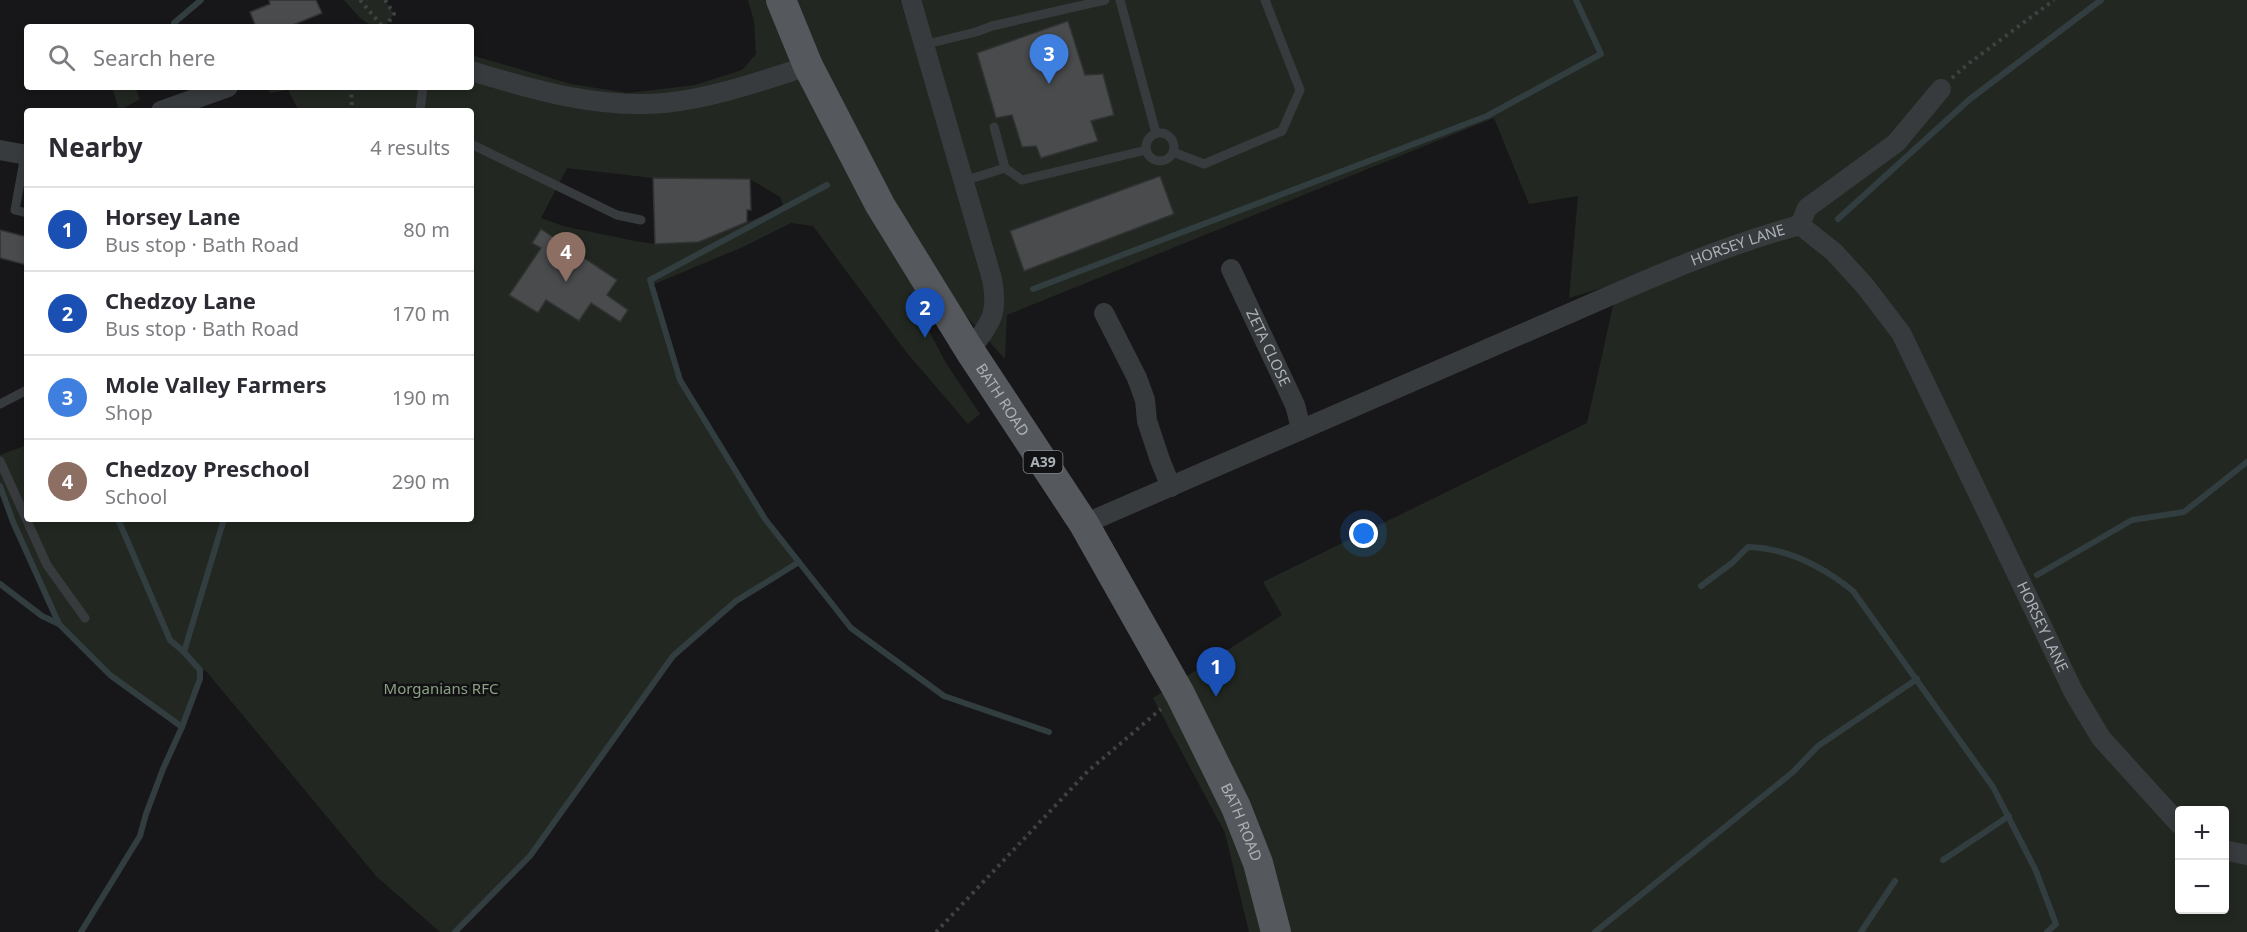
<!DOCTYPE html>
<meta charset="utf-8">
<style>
body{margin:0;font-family:"Noto Sans",sans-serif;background:#f7f7f7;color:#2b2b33}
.controls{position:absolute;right:18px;bottom:18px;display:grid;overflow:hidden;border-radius:6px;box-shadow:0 3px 9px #0003}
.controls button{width:54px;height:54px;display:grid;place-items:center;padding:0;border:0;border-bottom:2px solid #e1e1e2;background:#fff;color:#2b2b33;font:30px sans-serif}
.you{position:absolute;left:1364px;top:534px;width:21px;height:21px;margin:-15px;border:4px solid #fff;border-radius:50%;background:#1a73e8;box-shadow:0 0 0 9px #1a73e833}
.badge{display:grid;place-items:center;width:39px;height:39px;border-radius:50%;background:#db2777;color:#fff;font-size:20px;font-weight:700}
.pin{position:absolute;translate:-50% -50px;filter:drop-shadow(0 2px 3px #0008)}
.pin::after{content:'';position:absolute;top:32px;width:21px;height:18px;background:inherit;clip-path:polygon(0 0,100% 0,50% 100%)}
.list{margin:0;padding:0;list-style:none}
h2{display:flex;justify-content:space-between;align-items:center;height:78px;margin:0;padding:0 24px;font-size:26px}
h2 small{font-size:20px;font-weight:400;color:#7c7c81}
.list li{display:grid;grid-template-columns:39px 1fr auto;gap:18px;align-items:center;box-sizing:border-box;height:84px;padding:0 24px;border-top:2px solid #e1e1e2}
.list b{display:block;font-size:22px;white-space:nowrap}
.list p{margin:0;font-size:20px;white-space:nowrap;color:#7c7c81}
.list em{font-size:20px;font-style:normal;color:#7c7c81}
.icon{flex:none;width:33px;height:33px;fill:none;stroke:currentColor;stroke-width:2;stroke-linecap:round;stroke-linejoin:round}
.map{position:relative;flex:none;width:2247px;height:932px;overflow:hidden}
.search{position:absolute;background:#fff;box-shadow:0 3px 9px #0003;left:24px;top:24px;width:450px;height:66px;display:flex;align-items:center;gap:15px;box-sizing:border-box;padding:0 21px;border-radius:6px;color:#7c7c81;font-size:22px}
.panel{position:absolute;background:#fff;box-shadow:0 3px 9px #0003;left:24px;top:108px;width:450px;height:414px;border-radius:6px}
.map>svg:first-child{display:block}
.green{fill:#222821;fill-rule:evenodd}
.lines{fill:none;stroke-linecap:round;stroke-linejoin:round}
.stream{stroke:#323d40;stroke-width:6}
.building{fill:#494b4d;stroke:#313234;stroke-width:1.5}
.path{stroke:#3f4244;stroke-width:4;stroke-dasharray:3 4.5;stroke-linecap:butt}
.lane{stroke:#383b3d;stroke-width:9}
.street{stroke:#383b3d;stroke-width:20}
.primary{stroke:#55585c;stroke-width:30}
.labels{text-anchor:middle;stroke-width:5;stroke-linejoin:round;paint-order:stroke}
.shield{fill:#121214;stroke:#7d8286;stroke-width:1.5}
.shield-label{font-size:14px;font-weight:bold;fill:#abb2b7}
.street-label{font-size:15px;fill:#abb2b7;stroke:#121214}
.park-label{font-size:15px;fill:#8ba084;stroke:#121214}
</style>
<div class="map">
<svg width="2247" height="932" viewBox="0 0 2247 932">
<rect width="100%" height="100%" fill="#171719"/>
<g class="green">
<path d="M344 0H385L394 14 385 27C364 27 358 15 344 0Z"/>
<path d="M748 0H900L914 44 911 0H2247V932H1249L1225 833 1153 698 1282 615 1263 582 1587 423 1618 283 1569 298 1578 196 1529 204 1494 118 1007 315 1005 359 947 295 909 293 946 363 980 414 968 424 907 353 813 226 791 223 743 247 652 285 680 380 765 519 799 562 736 601 673 656 530 856 455 932H440L377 877 206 671 200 670V679L182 727 110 675 59 624 13 522 0 486V455L27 445V519H471V111H299L288 90 270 93 267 88 471 87V55L571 84 628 93 695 85 742 70 756 54 754 21ZM567 168 653 178 750 179 780 197 784 207 698 242 655 244 635 241 563 226 541 218ZM2180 810H2224V910H2180Z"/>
<polygon points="112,87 135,87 140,99 119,111"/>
</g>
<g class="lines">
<g class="stream">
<polyline points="174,23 201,0"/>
<polyline points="827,185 650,280 680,380 765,519 851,628 944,696 1049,732"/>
<polyline points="1838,219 1970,99 2101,0"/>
<polyline points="1033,289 1487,116 1601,54 1576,0"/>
<polyline points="0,486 13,522 59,624 110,675 182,727"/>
<polyline points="118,519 170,640 184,652"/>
<polyline points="2037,575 2132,520 2184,512 2247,462"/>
<polyline points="0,584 42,616 59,624"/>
<path d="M1701 586 1732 563 1748 547C1787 548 1823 567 1853 591L1993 787 2036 871 2056 924 2047 932"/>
<polyline points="1943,860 2009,816"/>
<polyline points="81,932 140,836 146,814 163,769 182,727 200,679 200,670 184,652 224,519"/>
<polyline points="455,932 530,856 673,656 736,601 799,562"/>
<polyline points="1595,932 1793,772 1818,746 1917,679"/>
<polyline points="1861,932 1895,881"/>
</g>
</g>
<g class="building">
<polygon points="269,0 316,0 322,13 288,27 256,27 250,12 270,4"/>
<polygon points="1068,21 1085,75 1103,74 1114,115 1091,121 1098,141 1041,158 1036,146 1022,147 1012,115 996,118 977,53"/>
<polygon points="1160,176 1174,214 1024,271 1010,231"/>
<polygon points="653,178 750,179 751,210 747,210 747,222 699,242 655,244"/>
<polygon points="541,229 617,280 607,295 628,310 620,322 591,303 579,321 546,300 538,313 509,295 541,248 532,243"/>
<polygon points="0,230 27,237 27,265 0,258"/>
</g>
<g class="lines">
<g class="path">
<polyline points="360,0 383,27"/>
<polyline points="385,0 394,14 385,27"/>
<polyline points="1952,78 1968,64 2054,0"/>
<polyline points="351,87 352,111"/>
<polyline points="936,932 1088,771 1161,709"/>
</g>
<g class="lane">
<polyline points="1120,0 1156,133"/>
<polyline points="923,45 976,32 992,26 1105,0"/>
<polyline points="420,111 423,87"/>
<circle cx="1160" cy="147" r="14"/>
<polyline points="471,144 617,215 641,220"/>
<polyline points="1173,152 1204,164 1282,131 1300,90 1265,0"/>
<polyline points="25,155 15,210 27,213"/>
<polyline points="1005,168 1022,180 1146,150"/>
<polyline points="964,181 1005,168 994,127"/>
<polyline points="0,404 27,390"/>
<polyline points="0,461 47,565 85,618"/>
</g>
<g class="street">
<path d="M911 0 992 279C999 316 990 322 970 351"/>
<path d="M471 71C534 90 599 109 665 103 714 98 761 81 808 66"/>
<polyline points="161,111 228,87"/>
<polyline points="0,150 27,155"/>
<polyline points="1800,225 1807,208 1896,143 1941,89"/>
<path id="s1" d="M1231 269 1295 405 1301 428"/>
<polyline points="1104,313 1137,378 1145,400 1147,421 1160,460 1171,487"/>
<path id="s2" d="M1084 524C1236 459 1386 392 1538 327 1624 290 1710 249 1800 225L1834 252 1865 286 1901 333 2074 693 2101 738 2180 825"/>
<polyline points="2224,850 2247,855"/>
</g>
<path class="primary" id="s3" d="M781 0 808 66 880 205 970 351 1084 524 1180 694 1236 807 1258 863 1276 932"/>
</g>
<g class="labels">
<rect class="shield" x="1023.5" y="451" width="39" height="22" rx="4.5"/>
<g class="shield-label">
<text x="1043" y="467">A39</text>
</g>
<g class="street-label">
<text dy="5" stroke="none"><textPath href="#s2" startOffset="711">HORSEY LANE</textPath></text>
<text dy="5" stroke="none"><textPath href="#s1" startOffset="87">ZETA CLOSE</textPath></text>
<text dy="5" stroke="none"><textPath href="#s3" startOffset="458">BATH ROAD</textPath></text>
<text dy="5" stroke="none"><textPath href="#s2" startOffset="1251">HORSEY LANE</textPath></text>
<text dy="5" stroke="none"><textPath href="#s3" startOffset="944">BATH ROAD</textPath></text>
</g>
<g class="park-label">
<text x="441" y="694">Morganians RFC</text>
</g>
</g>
</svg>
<div class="controls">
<button>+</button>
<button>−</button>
</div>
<div class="you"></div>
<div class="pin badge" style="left:1216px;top:697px;background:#1a4fb4">1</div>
<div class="pin badge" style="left:925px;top:338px;background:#1a4fb4">2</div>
<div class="pin badge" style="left:1049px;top:84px;background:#3f7fe0">3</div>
<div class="pin badge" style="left:566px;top:282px;background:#8d6e63">4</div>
<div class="search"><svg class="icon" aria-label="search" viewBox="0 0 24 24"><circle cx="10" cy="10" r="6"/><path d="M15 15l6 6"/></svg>Search here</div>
<section class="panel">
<h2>Nearby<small>4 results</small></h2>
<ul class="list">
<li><span class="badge" style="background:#1a4fb4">1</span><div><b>Horsey Lane</b><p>Bus stop · Bath Road</p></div><em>80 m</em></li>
<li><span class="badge" style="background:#1a4fb4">2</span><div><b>Chedzoy Lane</b><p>Bus stop · Bath Road</p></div><em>170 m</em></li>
<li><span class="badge" style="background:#3f7fe0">3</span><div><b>Mole Valley Farmers</b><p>Shop</p></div><em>190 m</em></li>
<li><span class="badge" style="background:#8d6e63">4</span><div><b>Chedzoy Preschool</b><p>School</p></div><em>290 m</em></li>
</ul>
</section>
</div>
